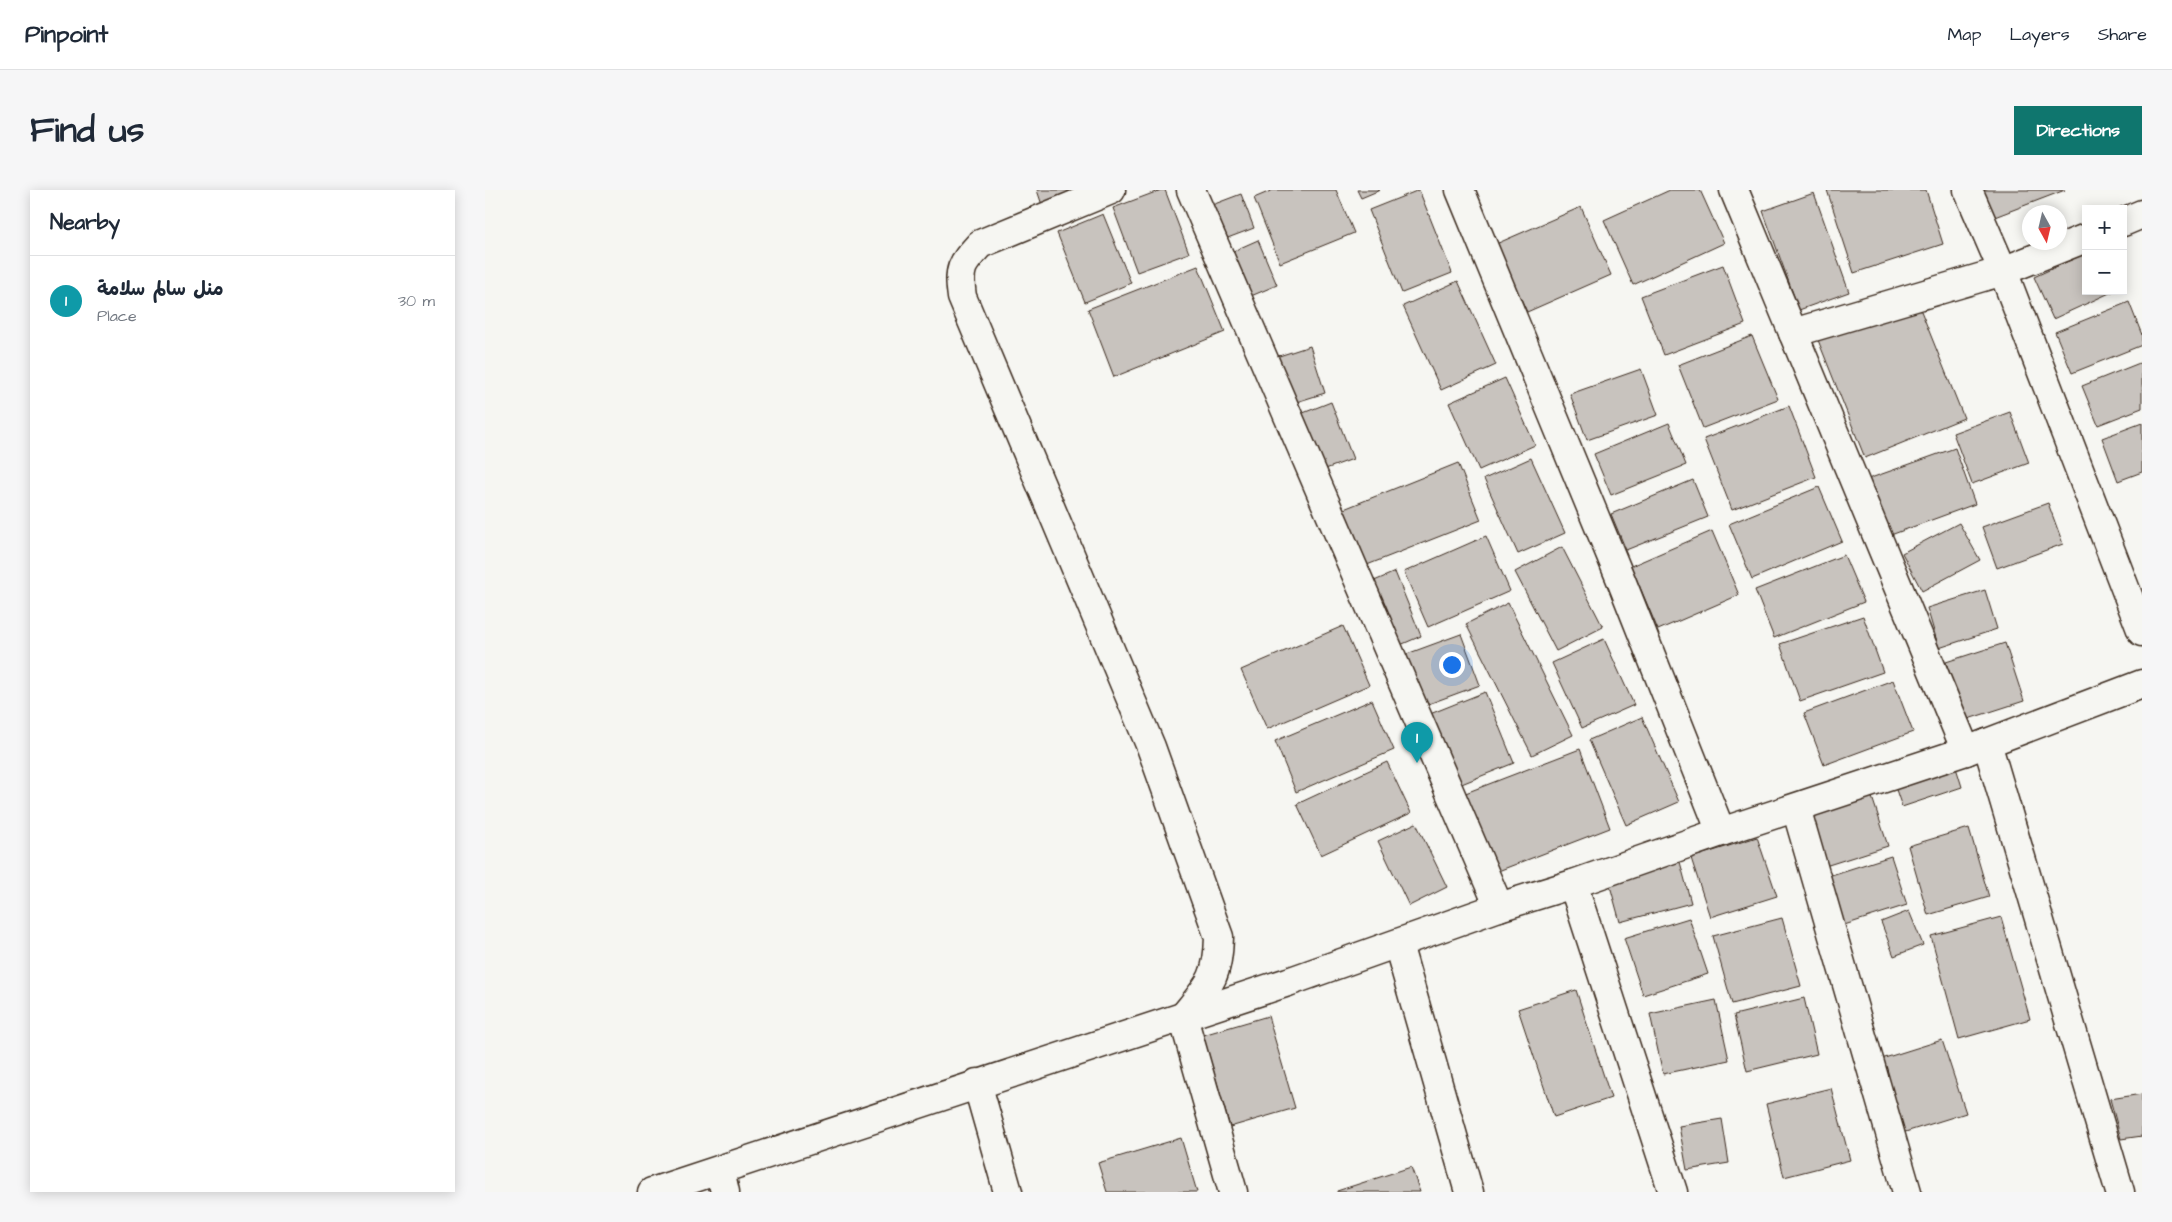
<!DOCTYPE html>
<meta charset="utf-8">
<style>
body{margin:0;font-family:"Architects Daughter","Playpen Sans Arabic",sans-serif;background:#f6f6f7;color:#1f2937}
.controls{position:absolute;right:15px;top:15px;display:grid;overflow:hidden;border-radius:0px;box-shadow:0 2px 12px #0003}
.controls button{width:45px;height:45px;display:grid;place-items:center;padding:0;border:0;border-bottom:1px solid #e0e1e3;background:#fff;color:#1f2937;font:25px sans-serif}
.compass{position:absolute;left:1537px;top:15px;width:45px;height:45px;border-radius:50%;background:#fff;box-shadow:0 2px 12px #0003;rotate:172deg}
.you{position:absolute;left:966px;top:474px;width:18px;height:18px;margin:-12px;border:4px solid #fff;border-radius:50%;background:#1a73e8;box-shadow:0 0 0 8px #1a73e833}
.badge{display:grid;place-items:center;width:32px;height:32px;border-radius:50%;background:#0f766e;color:#fff;font-size:16px;font-weight:700}
.pin{position:absolute;translate:-50% -41px;filter:drop-shadow(0 1px 2px #0008)}
.pin::after{content:'';position:absolute;top:26px;width:18px;height:15px;background:inherit;clip-path:polygon(0 0,100% 0,50% 100%)}
.list{margin:0;padding:0;list-style:none}
h2{display:flex;justify-content:space-between;align-items:center;height:65px;margin:0;padding:0 20px;font-size:21px}
h2 small{font-size:16px;font-weight:400;color:#747a83}
.list li{display:grid;grid-template-columns:32px 1fr auto;gap:15px;align-items:center;box-sizing:border-box;height:90px;padding:0 20px;border-top:1px solid #e0e1e3}
.list b{display:block;font-size:19px;white-space:nowrap}
.list p{margin:0;font-size:16px;white-space:nowrap;color:#747a83}
.list em{font-size:16px;font-style:normal;color:#747a83}
.map{position:relative;flex:none;width:1657px;height:1002px;overflow:hidden;border-radius:0px}
header{display:flex;align-items:center;gap:30px;box-sizing:border-box;height:70px;padding:0 25px;background:#fff;border-bottom:1px solid #e0e1e3}
header strong{font-size:24px}
nav{display:flex;gap:28px;margin-inline-start:auto;font-size:18px}
.intro{display:flex;align-items:center;justify-content:space-between;box-sizing:border-box;height:120px;padding:0 30px}
h1{margin:0;font-size:35px}
.button{padding:12px 22px;border-radius:0px;background:#0f766e;color:#fff;font-size:18px;font-weight:700}
main{display:flex;gap:30px;padding:0 30px}
aside{flex:1;background:#fff;border-radius:0px;box-shadow:0 2px 12px #0003}
.map>svg:first-child{display:block}
.building{fill:#c8c3be;stroke:#3b2a1e}
.lines{fill:none;stroke-linecap:round;stroke-linejoin:round}
.street-casing{stroke:#3b2a1e;stroke-width:31}
.street{stroke:#f6f6f2;stroke-width:28}
</style>
<header>
<strong>Pinpoint</strong>
<nav><a>Map</a><a>Layers</a><a>Share</a></nav>
</header>
<div class="intro"><h1>Find us</h1><a class="button">Directions</a></div>
<main>
<aside>
<h2>Nearby<small></small></h2>
<ul class="list">
<li><span class="badge" style="background:#0f9aa8">1</span><div><b>منل سالم سلامة</b><p>Place</p></div><em>30 m</em></li>
</ul>
</aside>
<div class="map">
<svg width="1657" height="1002" viewBox="0 0 1657 1002">
<rect width="100%" height="100%" fill="#f6f6f2"/>
<filter id="ink" filterUnits="userSpaceOnUse"><feTurbulence type="fractalNoise" baseFrequency=".02" numOctaves="2"/><feDisplacementMap in="SourceGraphic" scale="10" xChannelSelector="R" yChannelSelector="G"/><feConvolveMatrix kernelMatrix="1 2 1 2 8 2 1 2 1" color-interpolation-filters="sRGB"/></filter>
<g filter="url(#ink)">
<g class="building">
<polygon points="552,0 603,0 559,21"/>
<polygon points="676,0 680,0 704,63 652,82 628,18"/>
<polygon points="788,0 851,0 869,43 795,73 769,8"/>
<polygon points="872,0 895,0 876,8"/>
<polygon points="934,0 967,83 917,103 884,20"/>
<polygon points="1185,0 1215,0 1239,53 1148,95 1119,30"/>
<polygon points="1342,0 1441,0 1458,54 1369,83"/>
<polygon points="1496,0 1580,0 1507,28"/>
<polygon points="1329,3 1364,102 1314,120 1278,21"/>
<polygon points="756,4 769,38 740,49 727,15"/>
<polygon points="1096,17 1126,85 1042,122 1011,54"/>
<polygon points="618,24 646,93 600,112 572,43"/>
<polygon points="773,50 792,95 766,106 746,62"/>
<polygon points="1601,63 1601,101 1629,101 1568,129 1549,87"/>
<polygon points="1238,75 1260,134 1179,165 1156,106"/>
<polygon points="713,76 740,142 629,187 603,119"/>
<polygon points="973,91 1011,175 956,200 918,116"/>
<polygon points="1432,111 1479,228 1380,268 1333,150"/>
<polygon points="1644,112 1657,145 1657,155 1587,183 1570,142"/>
<polygon points="1267,146 1293,209 1218,238 1193,175"/>
<polygon points="825,156 840,203 805,214 791,167"/>
<polygon points="1657,172 1657,218 1613,235 1597,196"/>
<polygon points="1156,179 1173,225 1102,250 1085,204"/>
<polygon points="1020,188 1050,255 994,280 964,213"/>
<polygon points="846,212 868,269 835,281 813,225"/>
<polygon points="1304,216 1331,287 1247,320 1219,249"/>
<polygon points="1525,222 1544,273 1487,294 1468,243"/>
<polygon points="1184,233 1201,275 1126,305 1109,264"/>
<polygon points="1657,233 1657,282 1633,291 1617,248"/>
<polygon points="1470,258 1490,314 1403,346 1383,289"/>
<polygon points="1046,268 1080,343 1033,364 999,289"/>
<polygon points="973,273 996,330 882,375 859,319"/>
<polygon points="1208,290 1223,327 1141,360 1126,324"/>
<polygon points="1334,297 1357,351 1267,389 1244,334"/>
<polygon points="1563,313 1578,354 1512,378 1497,337"/>
<polygon points="1474,333 1495,370 1437,401 1417,363"/>
<polygon points="1227,341 1254,405 1173,440 1146,376"/>
<polygon points="1001,346 1025,401 943,437 919,382"/>
<polygon points="1077,357 1118,437 1071,461 1030,382"/>
<polygon points="1359,365 1379,412 1289,448 1270,400"/>
<polygon points="910,382 936,446 913,456 887,392"/>
<polygon points="1500,400 1512,439 1454,458 1442,418"/>
<polygon points="1023,413 1088,545 1047,565 981,434"/>
<polygon points="1378,426 1398,482 1315,511 1295,454"/>
<polygon points="858,436 884,495 782,539 756,480"/>
<polygon points="976,444 995,495 938,516 919,465"/>
<polygon points="1119,449 1149,515 1097,538 1067,473"/>
<polygon points="1520,453 1539,511 1480,530 1461,472"/>
<polygon points="1408,490 1428,542 1339,575 1319,523"/>
<polygon points="1000,502 1029,573 974,595 945,524"/>
<polygon points="887,510 909,560 811,602 790,551"/>
<polygon points="1157,527 1194,612 1141,635 1104,550"/>
<polygon points="1095,559 1125,638 1008,683 978,604"/>
<polygon points="1469,571 1477,597 1417,617 1408,591"/>
<polygon points="902,572 926,623 836,665 812,614"/>
<polygon points="1387,607 1403,656 1334,678 1318,629"/>
<polygon points="931,633 962,697 924,716 893,651"/>
<polygon points="1484,638 1504,707 1443,725 1423,656"/>
<polygon points="1272,647 1292,706 1225,727 1206,668"/>
<polygon points="1406,666 1422,715 1353,737 1337,688"/>
<polygon points="1195,672 1206,713 1135,732 1124,692"/>
<polygon points="1424,721 1438,755 1409,766 1396,732"/>
<polygon points="1516,727 1545,829 1474,849 1446,746"/>
<polygon points="1204,728 1223,784 1158,805 1139,748"/>
<polygon points="1297,728 1316,796 1247,814 1228,746"/>
<polygon points="1091,800 1126,908 1069,927 1033,819"/>
<polygon points="1319,808 1332,864 1262,881 1249,825"/>
<polygon points="1231,810 1244,870 1178,884 1165,824"/>
<polygon points="783,826 810,918 745,937 718,845"/>
<polygon points="1457,850 1481,923 1414,944 1390,871"/>
<polygon points="1346,898 1365,970 1299,987 1281,914"/>
<polygon points="1657,904 1657,946 1636,949 1625,909"/>
<polygon points="1237,929 1244,973 1202,980 1194,936"/>
<polygon points="696,948 712,1002 622,1002 613,973"/>
<polygon points="926,977 935,1002 852,1002 852,1001"/>
</g>
<g class="lines">
<g class="street-casing">
<g id="street">
<path d="M626 0 495 54C476 75 473 78 477 107L666 557 734 747C733 789 724 795 698 827L748 1002"/>
<polyline points="706,0 1014,717"/>
<polyline points="975,0 1136,390 1236,642"/>
<polyline points="1249,0 1481,561"/>
<polyline points="1483,0 1518,81 1657,442"/>
<polyline points="1638,32 1657,24"/>
<polyline points="1308,143 1518,81 1601,48"/>
<polyline points="1502,553 1635,1002"/>
<polyline points="1311,618 1422,1002"/>
<polyline points="1088,694 1188,1002"/>
<polyline points="913,754 984,1002"/>
<polyline points="492,893 523,1002"/>
<polyline points="235,980 240,1002"/>
<polyline points="167,1002 803,792 1014,717 1088,694 1236,642 1481,561 1657,494"/>
</g>
</g>
<use href="#street" class="street"/>
</g>
</g>
</svg>
<div class="controls">
<button>+</button>
<button>−</button>
</div>
<svg class="compass" viewBox="-18 -18 36 36"><path d="M0-13l5 13h-10z" fill="#e53935"/><path d="M0 13l5-13h-10z" fill="#747a83"/></svg>
<div class="you"></div>
<div class="pin badge" style="left:932px;top:573px;background:#0f9aa8">1</div>
</div>
</main>
